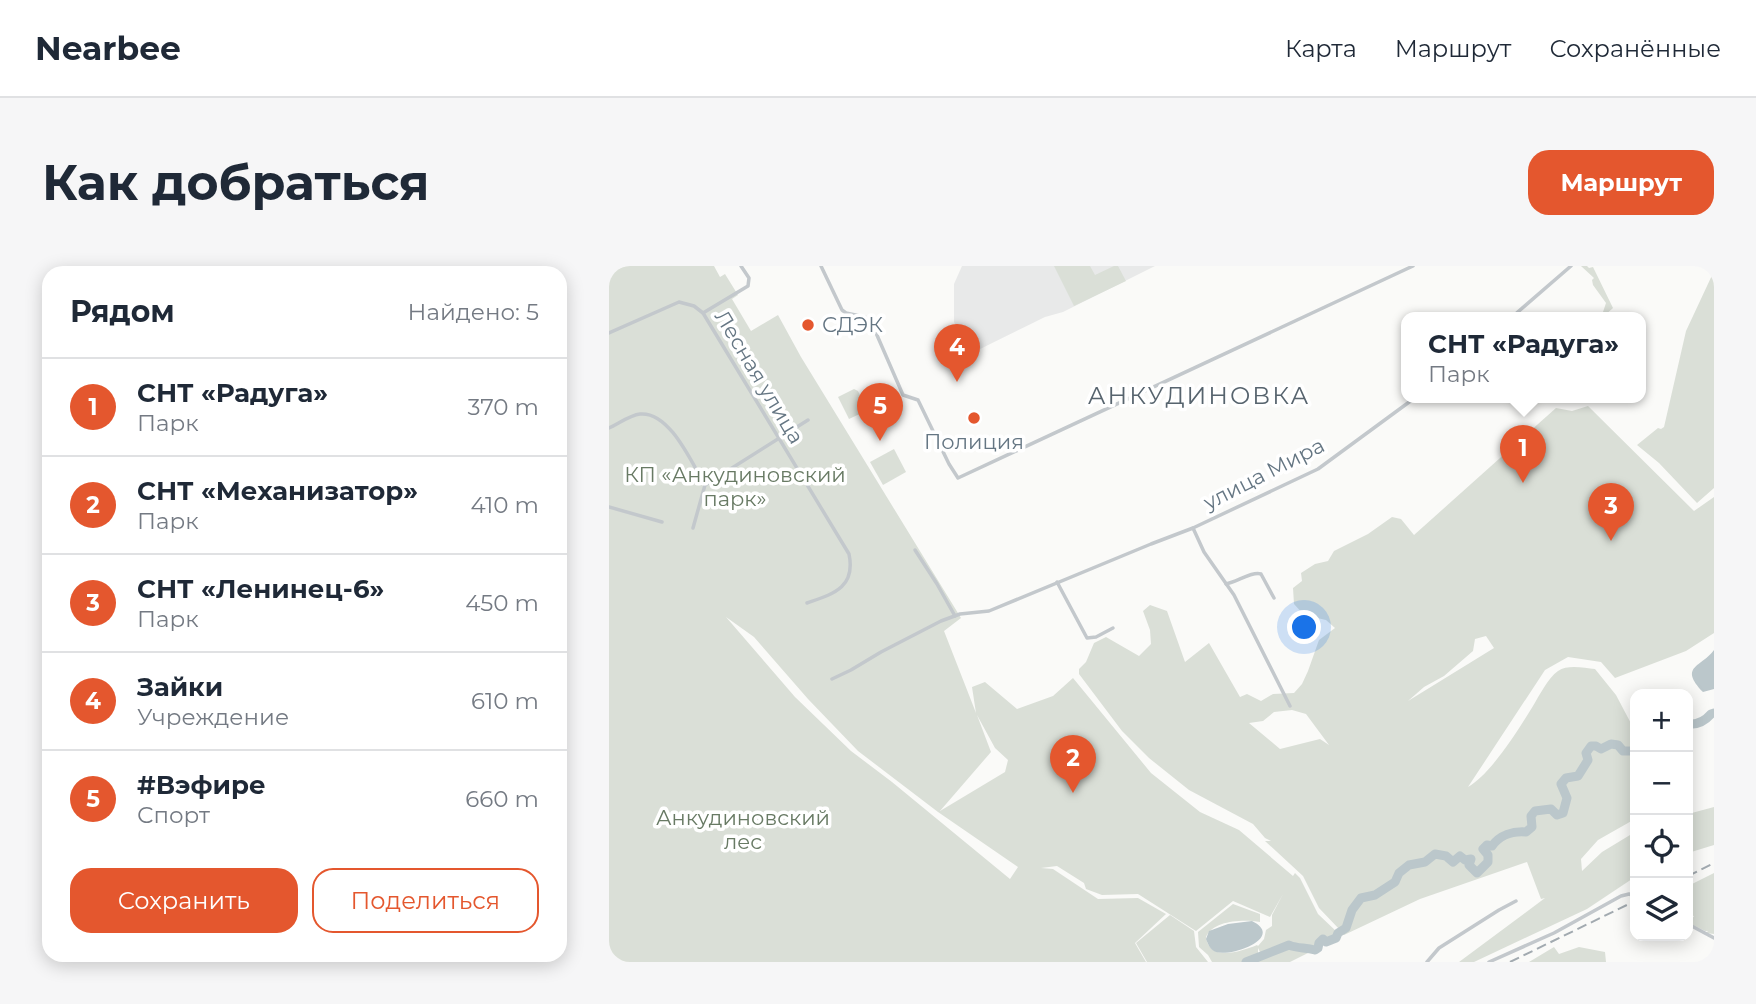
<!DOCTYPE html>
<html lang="ru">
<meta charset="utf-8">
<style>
body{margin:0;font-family:Montserrat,sans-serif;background:#f6f6f7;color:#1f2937}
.controls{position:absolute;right:21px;bottom:21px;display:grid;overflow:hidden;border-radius:14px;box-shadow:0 4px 18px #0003}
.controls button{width:63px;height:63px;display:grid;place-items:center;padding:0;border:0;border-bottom:2px solid #e0e1e3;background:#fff;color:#1f2937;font:35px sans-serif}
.you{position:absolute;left:696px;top:362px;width:24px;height:24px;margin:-18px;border:5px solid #fff;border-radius:50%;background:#1a73e8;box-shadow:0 0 0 10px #1a73e833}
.badge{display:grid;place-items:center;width:46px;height:46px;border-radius:50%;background:#e4572e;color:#fff;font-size:23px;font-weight:700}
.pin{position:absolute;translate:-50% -58px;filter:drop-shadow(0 2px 4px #0008)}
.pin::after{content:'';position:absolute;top:37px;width:24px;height:21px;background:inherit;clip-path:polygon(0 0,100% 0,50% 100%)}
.popup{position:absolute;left:792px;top:46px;width:245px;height:91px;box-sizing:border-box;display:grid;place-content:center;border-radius:14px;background:#fff;filter:drop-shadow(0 2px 5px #0005);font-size:23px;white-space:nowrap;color:#747a83}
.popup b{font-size:26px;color:#1f2937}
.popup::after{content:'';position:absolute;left:50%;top:100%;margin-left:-14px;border:14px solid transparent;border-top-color:#fff}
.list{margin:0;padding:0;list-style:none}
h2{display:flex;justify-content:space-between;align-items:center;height:91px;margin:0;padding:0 28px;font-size:30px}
h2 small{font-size:23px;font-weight:400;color:#747a83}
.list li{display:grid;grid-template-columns:46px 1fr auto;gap:21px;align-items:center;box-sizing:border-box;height:98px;padding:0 28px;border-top:2px solid #e0e1e3}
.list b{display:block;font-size:26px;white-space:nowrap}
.list p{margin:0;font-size:23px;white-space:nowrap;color:#747a83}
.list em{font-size:23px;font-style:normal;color:#747a83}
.actions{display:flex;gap:14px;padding:21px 28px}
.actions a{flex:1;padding:16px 0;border:2px solid #e4572e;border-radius:21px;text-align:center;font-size:24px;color:#e4572e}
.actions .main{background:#e4572e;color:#fff}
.icon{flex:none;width:38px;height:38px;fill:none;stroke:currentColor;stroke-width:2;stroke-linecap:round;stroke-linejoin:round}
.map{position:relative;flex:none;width:1105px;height:696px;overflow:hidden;border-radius:21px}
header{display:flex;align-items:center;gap:42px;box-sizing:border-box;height:98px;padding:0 35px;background:#fff;border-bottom:2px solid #e0e1e3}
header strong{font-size:33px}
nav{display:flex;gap:38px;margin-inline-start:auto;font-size:24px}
.intro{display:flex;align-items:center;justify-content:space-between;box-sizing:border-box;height:168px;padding:0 42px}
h1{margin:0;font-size:49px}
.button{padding:18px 32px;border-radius:21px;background:#e4572e;color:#fff;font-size:24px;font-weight:700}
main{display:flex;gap:42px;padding:0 42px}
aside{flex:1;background:#fff;border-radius:21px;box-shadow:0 4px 18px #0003}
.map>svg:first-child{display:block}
.built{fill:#e8e9e9}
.green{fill:#dadfd7;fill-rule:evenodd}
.water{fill:#bbc7cb}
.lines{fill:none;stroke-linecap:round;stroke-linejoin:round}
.river{stroke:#bbc7cb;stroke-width:9}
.street{stroke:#c3c8cc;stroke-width:3.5}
.rail{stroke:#a2aab0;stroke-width:2;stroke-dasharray:10 5;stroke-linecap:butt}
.poi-dot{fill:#e4572e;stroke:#fff;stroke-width:2.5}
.labels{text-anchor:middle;stroke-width:7;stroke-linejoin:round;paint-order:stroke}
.poi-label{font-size:21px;fill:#657683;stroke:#fff;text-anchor:start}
.street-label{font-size:21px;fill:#657683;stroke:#fff}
.park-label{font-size:21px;fill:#687a64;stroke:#fff}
.quarter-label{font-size:24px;letter-spacing:2px;fill:#57646e;stroke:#fff}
</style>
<header>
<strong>Nearbee</strong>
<nav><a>Карта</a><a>Маршрут</a><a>Сохранённые</a></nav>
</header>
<div class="intro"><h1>Как добраться</h1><a class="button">Маршрут</a></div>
<main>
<aside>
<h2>Рядом<small>Найдено: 5</small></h2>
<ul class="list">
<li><span class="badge">1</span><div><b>СНТ «Радуга»</b><p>Парк</p></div><em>370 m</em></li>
<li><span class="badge">2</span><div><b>СНТ «Механизатор»</b><p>Парк</p></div><em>410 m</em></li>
<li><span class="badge">3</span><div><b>СНТ «Ленинец-6»</b><p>Парк</p></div><em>450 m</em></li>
<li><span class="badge">4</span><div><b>Зайки</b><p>Учреждение</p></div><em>610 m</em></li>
<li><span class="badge">5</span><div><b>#Вэфире</b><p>Спорт</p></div><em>660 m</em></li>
</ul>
<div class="actions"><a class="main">Сохранить</a><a>Поделиться</a></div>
</aside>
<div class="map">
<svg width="1105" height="696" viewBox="0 0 1105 696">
<rect width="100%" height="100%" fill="#fafaf8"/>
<polygon class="built" points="353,0 546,0 454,46 436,51 361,88 345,56 345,18"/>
<g class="green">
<path d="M16 0H105L111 11 116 8 129 29 123 33 142 65 169 49 192 91 352 352 335 365 367 447 363 421 376 416 408 443 444 430 464 412 542 507 591 546 630 564 684 610 686 607 691 612 709 648 728 666 725 671 718 674 714 672 709 675 708 680C700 682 686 681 679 678L652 688 649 682V687L634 696H603L599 689 590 681 589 666 624 638 651 648V656C635 653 604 654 597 671 600 696 631 686 648 679L649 680 655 673 657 664 663 660V649L674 628 661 651 624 635 587 665 529 628 493 629 477 623 475 617 448 600 432 602 444 603 489 633 529 632 557 648 526 677 537 696H0V7ZM117 351 145 371 199 433 249 485 329 546 409 601 401 613 283 516 242 485 186 431ZM368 449 386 482 399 494 396 506 331 545 382 486Z"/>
<polygon points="445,0 481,0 486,9 505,0 509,0 517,15 465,40"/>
<polygon points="972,0 978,0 980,2 984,1 1004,42 994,51 985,51 994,46 997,37 984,19 983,14 985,12"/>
<polygon points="1105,5 1105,222 1088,237 1050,197 1028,179 1049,162 1052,163 1055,161 1077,65"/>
<polygon points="245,123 249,125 257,141 255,146 240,153 229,131"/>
<path d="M979 140 1085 245 1105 231V367L1077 385 1006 412 992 396 959 391 936 404 859 521C882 508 910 463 924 440 930 430 939 412 949 405 959 398 975 402 986 403L1007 429 1026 465V483H1015L1010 478 1002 477 992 481 988 479 982 478 975 486 977 494 967 510H958L951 518 956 532 953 546 948 547 943 541 926 544 920 550 921 561 916 565C903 564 891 568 883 578H877L872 583 877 590V595L868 605 861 599 863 592 856 593 851 589 844 594 838 588 826 586 816 595 800 597 789 605 785 615 765 628 751 631 742 643 736 661 731 664 710 642 694 610 656 575H662L656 572 644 558 580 524 540 492 513 465 470 408V403L477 396 485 377 497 371 530 390 542 378 541 364 534 345 541 339 558 345 576 396 600 377 631 431 638 428 652 435 664 428 685 427 693 418 699 405 710 374 726 362 717 354 695 349 685 338 684 322 693 315 692 307 706 298 719 295 725 285 759 268 783 251 792 253 805 269 947 142 963 145ZM877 370 885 382 799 435 815 421 835 410 864 385 866 373ZM683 444 697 448 720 479 711 473 671 483 640 457 654 455 665 446Z"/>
<polygon points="285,183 297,206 274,219 261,196"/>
<path d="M1003 480H1009L1014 487H1026V553L989 574 972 593 973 605 993 586 1026 566V611L978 643 865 696H850L936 632 932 633 918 596 811 633 735 669 733 667 738 663 743 654 744 644 753 634 767 630 787 617 791 608 800 600H809L818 597 826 589 837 591 844 597 851 592 855 595H859V600L869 609 880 597V588L876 583 878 580 884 581C892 571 904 567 917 567L924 561V551L927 547 942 544 948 550 956 548 960 532 954 519 958 513C973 512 974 506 981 494L979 488 982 482 987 481 992 485Z"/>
<polygon points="1105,541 1105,579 1079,587 1079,548"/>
<polygon points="1105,607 1105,668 1097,667 1099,665 1096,665 1080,657 1085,650 1079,649 1079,620"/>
<polygon points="561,649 585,665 587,681 599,696 538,696 527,677"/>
<path d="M680 681C688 685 695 682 703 685L681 696H643Z"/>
<polygon points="945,681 950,688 970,681 996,686 997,696 920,696"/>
</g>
<g class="water">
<path d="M1105 384V423L1094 426C1069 400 1093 401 1105 384Z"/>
<path d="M643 655C676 671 624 691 607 686 601 684 599 678 597 673L600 665 619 658Z"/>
</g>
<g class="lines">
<g class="river">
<path d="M1079 458C1089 459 1096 455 1102 448L1105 447"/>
<path d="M637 696 680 679C689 683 696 681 706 684L709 682 710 677 714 673 717 676 727 672 729 667 737 662 743 644 752 632 766 629 786 616 790 607 800 599 816 596 826 588 837 590 844 596 851 590 856 594 862 593 860 599 868 607 879 596V589L874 583 878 579 883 580C891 569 904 565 917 566L923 561 922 550 926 545 942 543 948 549 954 547 958 532 952 518 957 512 969 510 979 494 977 487 982 480H987L992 483 1002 478 1009 479 1014 485H1026"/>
</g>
<g class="street">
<polyline points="212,0 233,44 237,47 256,51 264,60 294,129 309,134 340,198 349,212 804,0"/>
<polyline points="94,47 139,20 140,12 132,0"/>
<polyline points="903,51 962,0"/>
<path d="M0 67 70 36 85 40 94 47 240 288C247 322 224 328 198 337"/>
<path d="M0 162C9 158 21 149 31 148 61 145 83 198 96 219"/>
<polyline points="0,241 53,256"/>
<polyline points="84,262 96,219 199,154"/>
<polyline points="584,262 595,286 625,329 681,440"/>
<polyline points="306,284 328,318 346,350"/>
<polyline points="448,316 478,372 487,371 504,362"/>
<path d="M617 318C628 316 643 305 652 308L665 332"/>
<polyline points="223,413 242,404 272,386 332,355 351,348 380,345 542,278 584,262 709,203 807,131"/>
<polyline points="1079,658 1105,672"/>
<polyline points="818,696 830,682 890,644 907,635"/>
<polyline points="880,696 945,667 1012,630 1020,628 1026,630"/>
</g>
<g class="rail">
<polyline points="1079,610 1105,597"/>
<polyline points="901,696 1026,635"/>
</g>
</g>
<g class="poi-dot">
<circle cx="199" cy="59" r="7"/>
<circle cx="365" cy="152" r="7"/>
</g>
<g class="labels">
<g class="poi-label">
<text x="213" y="66">СДЭК</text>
<text x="365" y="183" text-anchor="middle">Полиция</text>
</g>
<g class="street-label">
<text transform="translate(150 111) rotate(59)" y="7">Лесная улица</text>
<text transform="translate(655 208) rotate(-27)" y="7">улица Мира</text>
</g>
<g class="park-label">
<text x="126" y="216">КП «Анкудиновский<tspan x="126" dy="24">парк»</tspan></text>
<text x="134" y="559">Анкудиновский<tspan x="134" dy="24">лес</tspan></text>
</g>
<g class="quarter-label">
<text x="590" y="138">АНКУДИНОВКА</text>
</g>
</g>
</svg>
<div class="controls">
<button>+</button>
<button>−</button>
<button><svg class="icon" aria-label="locate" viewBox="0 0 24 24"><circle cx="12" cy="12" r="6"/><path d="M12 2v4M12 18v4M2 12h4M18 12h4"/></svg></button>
<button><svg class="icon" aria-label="layers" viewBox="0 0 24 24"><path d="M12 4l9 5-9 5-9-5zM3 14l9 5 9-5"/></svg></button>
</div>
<div class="you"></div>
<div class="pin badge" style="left:914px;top:217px">1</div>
<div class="popup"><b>СНТ «Радуга»</b>Парк</div>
<div class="pin badge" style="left:464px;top:527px">2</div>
<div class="pin badge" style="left:1002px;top:275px">3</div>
<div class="pin badge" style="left:348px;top:116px">4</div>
<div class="pin badge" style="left:271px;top:175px">5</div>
</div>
</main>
